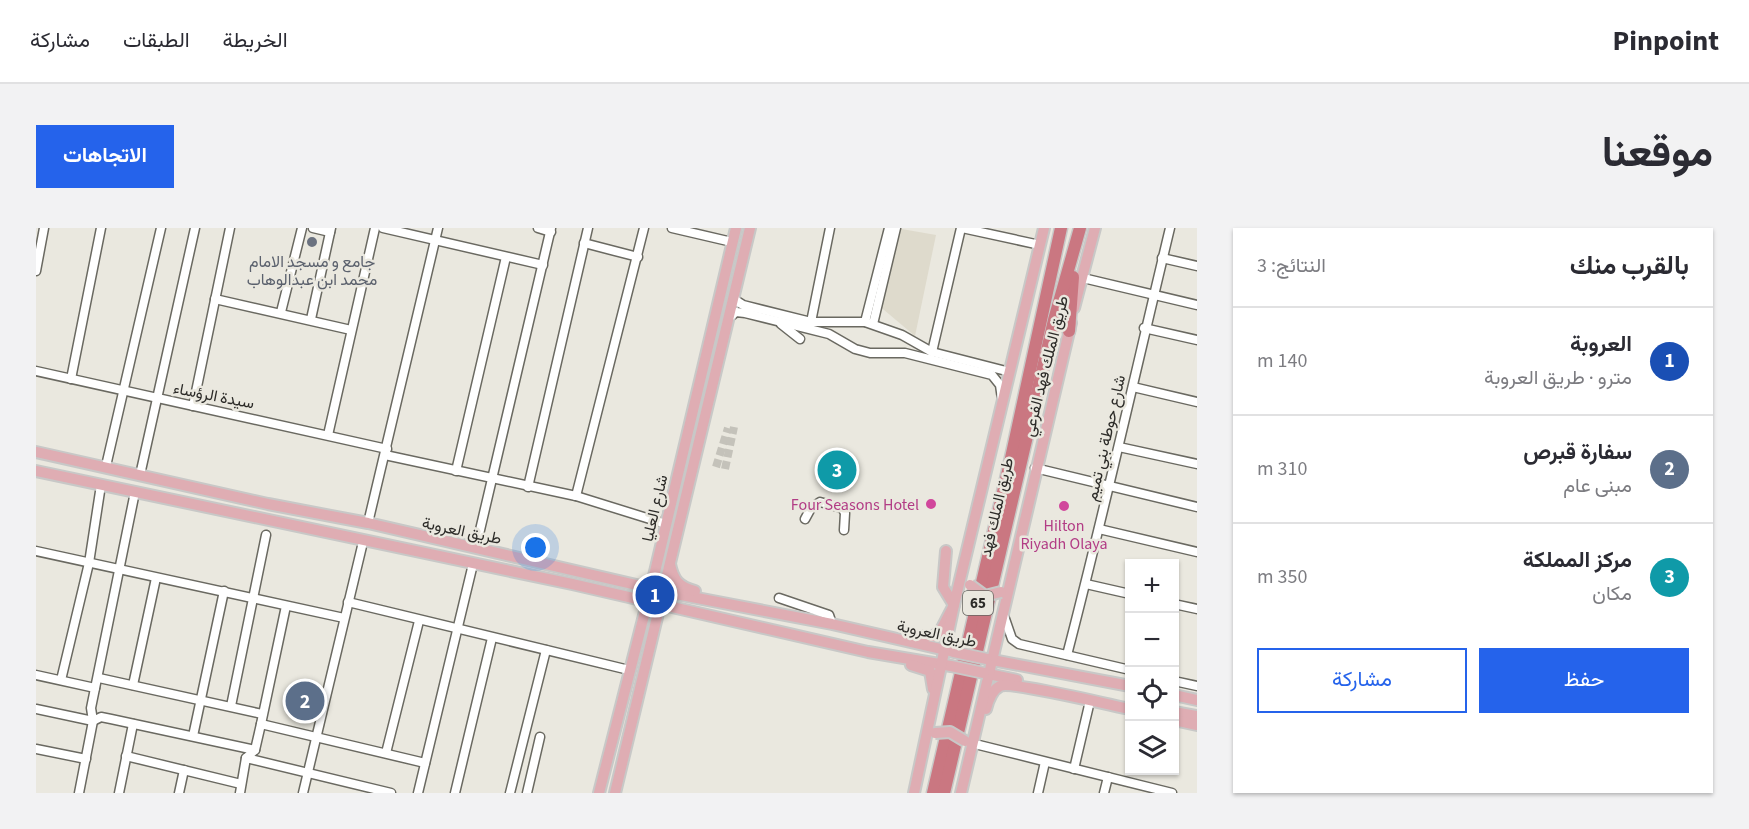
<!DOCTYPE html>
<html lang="ar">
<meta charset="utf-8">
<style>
body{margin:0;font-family:"Source Sans 3",Vazirmatn,sans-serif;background:#f2f2f3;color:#2b2b33;direction:rtl}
.controls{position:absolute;right:18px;bottom:18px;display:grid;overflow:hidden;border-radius:0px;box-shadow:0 2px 4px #0004}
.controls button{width:54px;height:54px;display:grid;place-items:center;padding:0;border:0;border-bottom:2px solid #e1e1e2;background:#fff;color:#2b2b33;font:30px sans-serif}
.you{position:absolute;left:500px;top:320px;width:21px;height:21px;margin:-15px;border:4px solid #fff;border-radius:50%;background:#1a73e8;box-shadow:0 0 0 9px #1a73e833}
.badge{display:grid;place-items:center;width:39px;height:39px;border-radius:50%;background:#2563eb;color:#fff;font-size:20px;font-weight:700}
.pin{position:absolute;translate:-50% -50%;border:3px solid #fff;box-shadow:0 2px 6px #0006}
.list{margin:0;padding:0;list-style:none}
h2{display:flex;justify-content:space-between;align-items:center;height:78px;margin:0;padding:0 24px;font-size:26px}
h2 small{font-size:20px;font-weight:400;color:#7c7c81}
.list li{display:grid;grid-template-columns:39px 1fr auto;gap:18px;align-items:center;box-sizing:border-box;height:108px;padding:0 24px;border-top:2px solid #e1e1e2}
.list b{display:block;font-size:22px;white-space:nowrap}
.list p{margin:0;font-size:20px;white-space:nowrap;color:#7c7c81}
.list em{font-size:20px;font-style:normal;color:#7c7c81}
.actions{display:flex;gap:12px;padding:18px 24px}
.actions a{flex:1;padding:14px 0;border:2px solid #2563eb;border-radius:0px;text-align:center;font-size:21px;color:#2563eb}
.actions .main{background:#2563eb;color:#fff}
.icon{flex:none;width:33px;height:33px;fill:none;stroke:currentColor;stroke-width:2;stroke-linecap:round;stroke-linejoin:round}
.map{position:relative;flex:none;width:1161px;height:565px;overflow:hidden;direction:ltr;border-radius:0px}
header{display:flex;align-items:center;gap:36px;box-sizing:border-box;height:84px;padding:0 30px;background:#fff;border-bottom:2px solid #e1e1e2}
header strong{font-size:28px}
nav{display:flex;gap:33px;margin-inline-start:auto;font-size:21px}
.intro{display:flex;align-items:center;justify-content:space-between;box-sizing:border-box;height:144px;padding:0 36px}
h1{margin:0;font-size:42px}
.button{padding:15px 27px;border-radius:0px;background:#2563eb;color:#fff;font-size:21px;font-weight:700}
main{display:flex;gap:36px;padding:0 36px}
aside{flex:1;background:#fff;border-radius:0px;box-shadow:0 2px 4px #0004}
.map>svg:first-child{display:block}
.built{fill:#dedacc}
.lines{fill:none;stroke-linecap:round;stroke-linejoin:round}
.minor-tunnel{stroke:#c4c2ba;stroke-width:8;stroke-dasharray:8 4;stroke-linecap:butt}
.minor-casing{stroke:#6a6961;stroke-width:11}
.major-casing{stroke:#c8c8c7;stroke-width:14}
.highway-casing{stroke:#c8c8c7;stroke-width:15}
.minor{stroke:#fff;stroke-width:8}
.major{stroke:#dfadb3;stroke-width:10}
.highway{stroke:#ca7781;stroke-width:12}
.major-bridge-casing{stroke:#c8c8c7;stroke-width:14;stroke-linecap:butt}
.major-bridge{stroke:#dfadb3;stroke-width:10}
.worship-dot{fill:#6b7280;stroke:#eae8df;stroke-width:2}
.hotel-dot{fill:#d1479c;stroke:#eae8df;stroke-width:2}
.labels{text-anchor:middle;stroke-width:5;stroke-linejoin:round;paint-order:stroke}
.shield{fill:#eae8df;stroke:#65645f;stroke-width:1.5}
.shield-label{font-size:15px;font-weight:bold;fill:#2c2b28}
.worship-label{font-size:16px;fill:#5b616d;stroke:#eae8df}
.street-label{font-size:16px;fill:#2c2b28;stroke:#eae8df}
.hotel-label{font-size:16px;fill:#b23c85;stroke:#eae8df;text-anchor:end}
</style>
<header>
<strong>Pinpoint</strong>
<nav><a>الخريطة</a><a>الطبقات</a><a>مشاركة</a></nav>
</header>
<div class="intro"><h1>موقعنا</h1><a class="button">الاتجاهات</a></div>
<main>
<aside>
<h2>بالقرب منك<small>النتائج: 3</small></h2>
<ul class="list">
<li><span class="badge" style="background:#1a4fb4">1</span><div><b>العروبة</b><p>مترو · طريق العروبة</p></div><em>140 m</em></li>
<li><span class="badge" style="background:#5c6f8a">2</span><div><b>سفارة قبرص</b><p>مبنى عام</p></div><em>310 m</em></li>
<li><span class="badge" style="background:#0f9aa8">3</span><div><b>مركز المملكة</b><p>مكان</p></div><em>350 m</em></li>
</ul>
<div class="actions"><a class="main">حفظ</a><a>مشاركة</a></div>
</aside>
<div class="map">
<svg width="1161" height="565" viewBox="0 0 1161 565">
<rect width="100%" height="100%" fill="#eae8df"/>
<polygon class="built" points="860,0 900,7 879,108 841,76"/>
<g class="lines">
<g class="minor-tunnel">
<polyline points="680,239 692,200"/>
<polyline points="689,241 698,199"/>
</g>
<g class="minor-casing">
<g id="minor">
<polyline points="277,0 294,4"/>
<polyline points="347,0 507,37"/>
<polyline points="502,0 515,4"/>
<polyline points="636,0 696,14"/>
<polyline points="926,0 1004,17"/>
<polyline points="548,15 602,29"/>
<polyline points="1126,30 1161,38"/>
<polyline points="0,43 8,0"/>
<polyline points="1047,50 1161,77"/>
<polyline points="698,67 699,72 707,77 775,94 829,94 866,107 896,124 974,144"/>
<polyline points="179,71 315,102"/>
<polyline points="245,84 266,0"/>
<polyline points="693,90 700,84 709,85 793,106 819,121 834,125 869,125 956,147 964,157 966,171"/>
<polyline points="275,91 295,0"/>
<polyline points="775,94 794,0"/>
<polyline points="829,94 853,0"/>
<polyline points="745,96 764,111"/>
<polyline points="837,96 860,0"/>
<polyline points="1108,100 1161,112"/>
<polyline points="896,124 925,0"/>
<polyline points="0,143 351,221"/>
<polyline points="35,151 65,0"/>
<polyline points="1097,159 1161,174"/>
<polyline points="157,178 194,0"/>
<polyline points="292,207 339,0"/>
<polyline points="1083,219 1161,236"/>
<polyline points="349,227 540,268 630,296"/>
<polyline points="70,238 125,0"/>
<polyline points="999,240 1161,279"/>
<polyline points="420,243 470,29"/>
<polyline points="104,247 159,0"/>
<polyline points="492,259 552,0"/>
<polyline points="540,268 608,0"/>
<polyline points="769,291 775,280 784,274 806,280 809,285 808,302"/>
<polyline points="332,295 402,0"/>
<polyline points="1063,301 1161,324"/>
<polyline points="440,319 515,0"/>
<polyline points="0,323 308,390"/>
<polyline points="1050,356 1094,366"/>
<polyline points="743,370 793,387 796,396"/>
<polyline points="312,374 593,442"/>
<polyline points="1138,376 1161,381"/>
<polyline points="967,385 976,411 983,416 1094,442"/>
<path d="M1031 427C1068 285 1100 142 1134 0"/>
<polyline points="0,447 59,460"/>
<polyline points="63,450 226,486"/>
<polyline points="25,452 53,335 65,257"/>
<polyline points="1138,453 1161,458"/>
<polyline points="97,457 120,350"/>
<polyline points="195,478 230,307"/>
<polyline points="0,481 57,493 65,489 75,491 219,522"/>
<polyline points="225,496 389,535"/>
<polyline points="157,508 188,363"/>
<polyline points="943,517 1136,565"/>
<polyline points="0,521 50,531"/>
<polyline points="350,525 383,393"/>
<polyline points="90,528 205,556"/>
<polyline points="210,530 355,565"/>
<polyline points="1038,541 1054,473"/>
<polyline points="43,565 57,493 55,480 99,264"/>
<polyline points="83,565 97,496"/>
<polyline points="143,565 148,542"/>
<polyline points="204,565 210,530 219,522 225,496 250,378"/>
<polyline points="267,565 327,314"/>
<polyline points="382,565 437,336"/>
<polyline points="419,565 456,410"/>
<polyline points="474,565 510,422"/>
<polyline points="491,565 504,509"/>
<polyline points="1002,565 1009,534"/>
<polyline points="1068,565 1072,549"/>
</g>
</g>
<g class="major-casing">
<g id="major">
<polyline points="1038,80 1059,0"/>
<polyline points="0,224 232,276 332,295 635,365 796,396 918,424"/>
<polyline points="0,243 536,356 832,424 915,438"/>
<path d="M634 336C637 352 643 359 659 363"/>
<polyline points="873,408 898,408 905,402 918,377 907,359 910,323"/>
<polyline points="951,431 1094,458"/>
<polyline points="875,437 894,443 897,461"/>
<polyline points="948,445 981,452"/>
<polyline points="1138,467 1161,472"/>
<path d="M950 481C952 473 956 462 964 458 975 453 1074 477 1094 481"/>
<polyline points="1138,484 1161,488"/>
<polyline points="1138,492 1161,497"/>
<polyline points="563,565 618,348 700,0"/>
<polyline points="579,565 714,0"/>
<polyline points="878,565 918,377 1008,0"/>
<polyline points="925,565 1035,95"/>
</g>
</g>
<g class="highway-casing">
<g id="highway">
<polyline points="1033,103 1037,49"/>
<polyline points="897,565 975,230 1025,0"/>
<polyline points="908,565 1018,92 1044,0"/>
</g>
</g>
<use href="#minor" class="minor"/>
<use href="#major" class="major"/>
<use href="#highway" class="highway"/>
<g class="major-bridge-casing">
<g id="major-bridge">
<polyline points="934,357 949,368 965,364"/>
<polyline points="918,424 951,431"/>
<polyline points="915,438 948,445"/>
<polyline points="899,505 914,504 929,513"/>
</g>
</g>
<use href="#major-bridge" class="major-bridge"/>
</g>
<circle class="worship-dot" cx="276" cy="14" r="6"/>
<g class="hotel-dot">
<circle cx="895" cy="276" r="6"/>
<circle cx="1028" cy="278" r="6"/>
</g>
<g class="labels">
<rect class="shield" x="927" y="363" width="30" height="24" rx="4.5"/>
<g class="shield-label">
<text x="942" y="380">65</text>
</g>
<g class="worship-label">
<text x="276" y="39">جامع و مسجد الامام<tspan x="276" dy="18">محمد ابن عبدالوهاب</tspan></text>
</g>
<g class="street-label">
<text transform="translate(1009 138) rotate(-76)" y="6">طريق الملك فهد الفرعي</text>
<text transform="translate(178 167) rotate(11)" y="6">سيدة الرؤساء</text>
<text transform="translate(1069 210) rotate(-77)" y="6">شارع حوطة بني تميم</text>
<text transform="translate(960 279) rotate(-77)" y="6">طريق الملك فهد</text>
<text transform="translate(618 280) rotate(-77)" y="6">شارع العليا</text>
<text transform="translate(426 302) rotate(12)" y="6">طريق العروبة</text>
<text transform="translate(901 405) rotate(12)" y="6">طريق العروبة</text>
</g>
<g class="hotel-label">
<text x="883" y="282">Four Seasons Hotel</text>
<text x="1028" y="303" text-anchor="middle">Hilton<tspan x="1028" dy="18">Riyadh Olaya</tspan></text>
</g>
</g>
</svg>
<div class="controls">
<button>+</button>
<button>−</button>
<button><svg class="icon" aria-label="locate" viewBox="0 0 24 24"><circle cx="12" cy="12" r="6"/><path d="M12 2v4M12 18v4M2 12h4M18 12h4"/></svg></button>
<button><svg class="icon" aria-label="layers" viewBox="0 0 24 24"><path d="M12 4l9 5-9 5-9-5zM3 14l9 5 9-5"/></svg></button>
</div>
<div class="you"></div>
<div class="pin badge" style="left:619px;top:367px;background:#1a4fb4">1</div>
<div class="pin badge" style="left:269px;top:473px;background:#5c6f8a">2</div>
<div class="pin badge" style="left:801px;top:242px;background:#0f9aa8">3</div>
</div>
</main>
